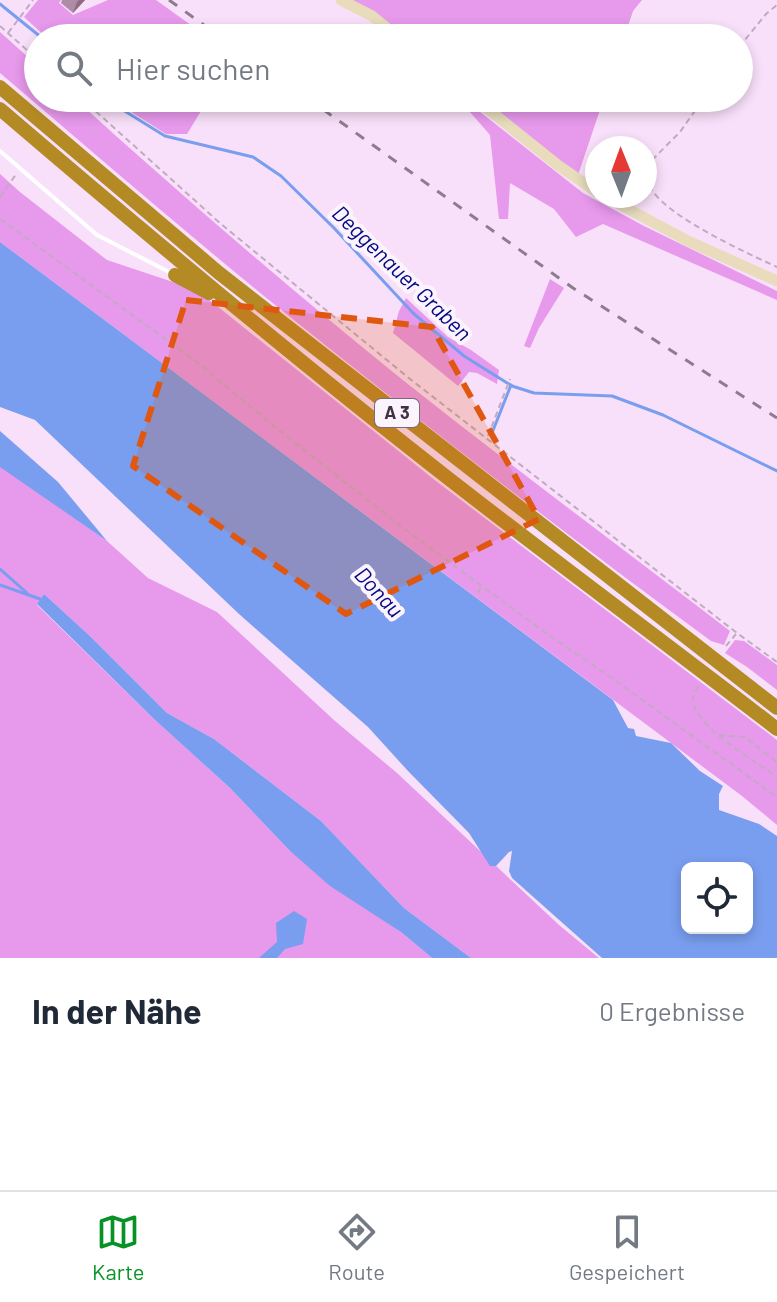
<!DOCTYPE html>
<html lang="de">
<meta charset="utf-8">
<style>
body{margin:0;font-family:Barlow,sans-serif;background:#f2f2f3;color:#1f2937}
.controls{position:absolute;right:24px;bottom:24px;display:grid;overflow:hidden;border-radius:12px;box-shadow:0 4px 12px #0003}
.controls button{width:72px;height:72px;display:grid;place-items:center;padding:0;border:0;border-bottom:2px solid #e0e1e3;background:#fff;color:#1f2937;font:40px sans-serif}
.compass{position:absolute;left:585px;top:136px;width:72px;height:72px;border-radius:50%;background:#fff;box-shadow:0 4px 12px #0003;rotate:359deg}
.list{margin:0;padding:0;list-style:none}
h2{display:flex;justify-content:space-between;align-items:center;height:104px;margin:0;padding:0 32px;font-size:34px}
h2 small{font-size:26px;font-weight:400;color:#747a83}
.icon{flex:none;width:44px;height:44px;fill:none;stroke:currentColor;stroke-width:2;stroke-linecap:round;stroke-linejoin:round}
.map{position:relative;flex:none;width:777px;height:958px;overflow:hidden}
.search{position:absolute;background:#fff;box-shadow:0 4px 12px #0003;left:24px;right:24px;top:24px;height:88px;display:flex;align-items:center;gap:20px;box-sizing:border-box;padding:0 28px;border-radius:44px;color:#747a83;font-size:30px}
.sheet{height:232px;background:#fff}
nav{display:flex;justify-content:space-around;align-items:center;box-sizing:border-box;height:112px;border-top:2px solid #e0e1e3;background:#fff;font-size:22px;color:#747a83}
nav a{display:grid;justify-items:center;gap:4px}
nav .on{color:#079225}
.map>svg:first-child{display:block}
</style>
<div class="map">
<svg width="777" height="958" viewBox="0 0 777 958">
<rect width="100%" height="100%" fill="#f9e0fa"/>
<g fill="#e799ec">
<polygon points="38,0 61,0 59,3 73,15 108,0 156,0 209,38 47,38 24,17"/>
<polygon points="341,0 642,0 633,11 624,38 399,38"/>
<path d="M0,32L38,66V98H74C181,195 291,290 404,381C511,466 622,548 730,631L724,645L711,641C561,531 414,417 269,300C178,226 89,149 0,73Z"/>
<polygon points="114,98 209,98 187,134 166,134 125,108"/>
<polygon points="474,98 604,98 577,178"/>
<polygon points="465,100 583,193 644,226 777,291 777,300 603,224 576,237 554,209 510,183 508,219 499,219 490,135 462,103"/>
<polygon points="0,174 20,192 107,260 197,290 436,481 777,740 777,825 742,796 0,242"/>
<polygon points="550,279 564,288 539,328 530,348 524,346"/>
<polygon points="406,298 448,337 471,350 499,370 497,384 477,373 469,372 458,386 393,333 399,311"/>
<polygon points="0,466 107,541 148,578 217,612 335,721 397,773 559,925 599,958 471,958 404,908 321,821 214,739 167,713 91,637 44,594 37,605 155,720 230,788 289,850 401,932 432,958 0,958"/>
<polygon points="735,640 744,641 777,665 777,690 747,667 725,653"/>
</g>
<g fill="#799eef" fill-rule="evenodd">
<path d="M0,242L613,700L628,728L634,729L636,736L671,743L700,771L723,786L719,794V810L759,824L777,836V958H602L512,878L509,871L512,851L509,852L496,866H490L469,833L408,771L368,727L239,614L35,420L0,407ZM747,868V928H687V868Z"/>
<polygon points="0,431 58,482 107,541 0,467"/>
<polygon points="44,594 91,637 167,713 214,739 321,821 404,908 471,958 432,958 401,932 330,886 289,850 230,788 155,720 37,604"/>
<polygon points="294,911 307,919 303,944 285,949 277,958 259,958 277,942 276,923"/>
</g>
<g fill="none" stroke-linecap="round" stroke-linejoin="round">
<g stroke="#799eef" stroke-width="3">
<polyline points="0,4 42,38"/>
<polyline points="110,98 123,110 165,136 253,157 281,176 334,228 413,313 464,356 512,386 534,393 612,396 663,415 777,471"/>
<polyline points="492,433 511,385"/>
<polyline points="0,569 27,593"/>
<polyline points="0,585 40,599"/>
</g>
<g stroke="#c1aac2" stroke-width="2" stroke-dasharray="6 4" stroke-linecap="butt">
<polyline points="0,26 38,60"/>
<polyline points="8,33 33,0"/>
<polyline points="739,47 766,14 777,5"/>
<polyline points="81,98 221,224 410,379 737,633 777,662"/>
<path d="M647,166C647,172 647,180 649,185C662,215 747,253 777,267"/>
<polyline points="645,167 680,132 704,98"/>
<polyline points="591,173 597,172"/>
<polyline points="0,197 17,173"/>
<polyline points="0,219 197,362 265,419 407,531 550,636 609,676 777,797"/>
<polyline points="488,436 510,379"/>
<polyline points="478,593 481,587"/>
<polyline points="726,646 736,634"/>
<path d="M698,686C698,687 693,697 693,698C691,725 757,762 777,777"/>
<polyline points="719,735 745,737 777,762"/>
</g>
<polyline stroke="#fff" stroke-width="4" points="0,151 97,235 173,274"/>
<g stroke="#e8dcbd" stroke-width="11">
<polyline points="341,0 372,16 399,38"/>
<polyline points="474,98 559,166 597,192"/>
<polyline points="604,196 688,241 777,281"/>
</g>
<g stroke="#b48a24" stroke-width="14">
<polyline points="0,87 219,273 777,708"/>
<path d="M0,109C146,234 293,357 444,475C554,561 667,644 777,729"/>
<polyline points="175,275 209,293"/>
</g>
<g stroke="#8f7b90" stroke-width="3" stroke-dasharray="10 10" stroke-linecap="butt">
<polyline points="169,0 222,38"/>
<polyline points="307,98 573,288 777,418"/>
</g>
</g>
<polygon fill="#ae8ca5" points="62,0 85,0 73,13 61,3"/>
<polygon fill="#8f6a83" points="79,0 85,0 73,13 77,2"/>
<path fill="#e0570f" fill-opacity="0.2" stroke="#e0570f" stroke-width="6" stroke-dasharray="16 10" stroke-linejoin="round" d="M186,300L432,327L539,519L346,614L133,466Z"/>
<g text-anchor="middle" stroke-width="8" stroke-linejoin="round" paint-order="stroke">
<rect fill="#fcf4fc" stroke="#796c7a" stroke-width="2" x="375" y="399" width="44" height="28" rx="6"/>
<g font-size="18" font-weight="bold" fill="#413142">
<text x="397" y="419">A 3</text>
</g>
<g font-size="22" font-style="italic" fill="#020784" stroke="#fcf4fc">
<text transform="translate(402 273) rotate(44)" y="8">Deggenauer Graben</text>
<text transform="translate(379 592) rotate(47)" y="8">Donau</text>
</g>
</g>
</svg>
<div class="controls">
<button><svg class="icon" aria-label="locate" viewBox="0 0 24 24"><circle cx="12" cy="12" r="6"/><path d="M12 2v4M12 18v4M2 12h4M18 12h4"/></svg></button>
</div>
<svg class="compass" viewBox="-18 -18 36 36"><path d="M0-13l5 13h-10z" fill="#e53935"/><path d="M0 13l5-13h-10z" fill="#747a83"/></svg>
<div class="search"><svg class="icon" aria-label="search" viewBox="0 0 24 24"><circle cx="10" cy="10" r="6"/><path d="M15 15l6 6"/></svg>Hier suchen</div>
</div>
<section class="sheet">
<h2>In der Nähe<small>0 Ergebnisse</small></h2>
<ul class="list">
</ul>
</section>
<nav>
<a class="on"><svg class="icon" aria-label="map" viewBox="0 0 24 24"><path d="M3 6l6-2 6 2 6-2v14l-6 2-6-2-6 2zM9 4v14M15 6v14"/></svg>Karte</a>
<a><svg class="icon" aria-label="directions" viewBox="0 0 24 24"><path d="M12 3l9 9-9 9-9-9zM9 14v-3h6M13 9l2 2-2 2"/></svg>Route</a>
<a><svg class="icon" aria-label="saved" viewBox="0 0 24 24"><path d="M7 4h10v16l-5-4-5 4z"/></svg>Gespeichert</a>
</nav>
